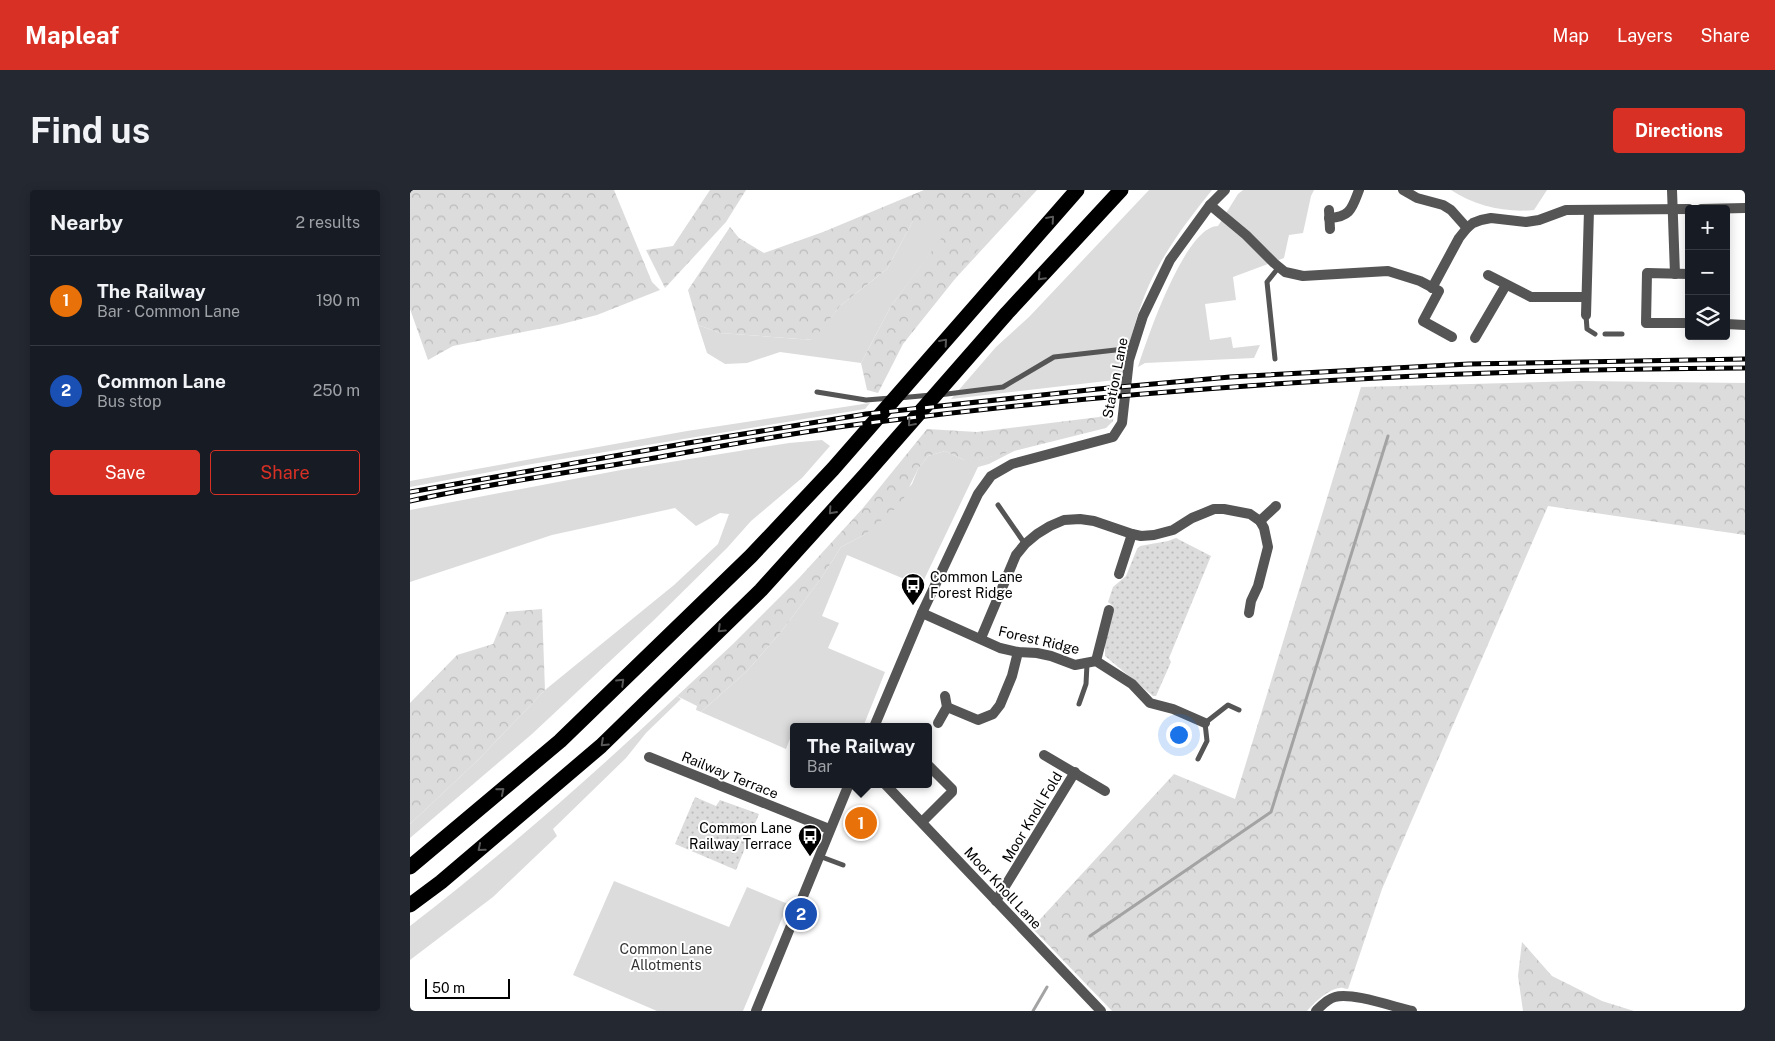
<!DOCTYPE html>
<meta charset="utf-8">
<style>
body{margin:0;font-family:"Public Sans",sans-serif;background:#242831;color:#f1f3f6}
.controls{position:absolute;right:15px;top:15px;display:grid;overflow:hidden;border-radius:5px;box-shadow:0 2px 12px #0003}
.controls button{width:45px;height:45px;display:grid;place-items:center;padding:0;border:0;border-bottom:1px solid #363941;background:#171b24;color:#f1f3f6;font:25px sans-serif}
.scale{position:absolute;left:15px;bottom:12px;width:85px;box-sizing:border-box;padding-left:5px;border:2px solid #000;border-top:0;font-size:14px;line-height:18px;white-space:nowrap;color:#000;-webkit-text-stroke:4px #fff;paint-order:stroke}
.you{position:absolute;left:768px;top:544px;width:18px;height:18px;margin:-12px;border:4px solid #fff;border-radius:50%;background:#1a73e8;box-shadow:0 0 0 8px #1a73e833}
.badge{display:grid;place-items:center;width:32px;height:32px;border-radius:50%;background:#d93025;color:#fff;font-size:16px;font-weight:700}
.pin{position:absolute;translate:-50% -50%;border:2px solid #fff;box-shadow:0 1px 5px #0006}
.popup{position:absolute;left:380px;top:533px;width:142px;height:65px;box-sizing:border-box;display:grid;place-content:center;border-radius:5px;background:#171b24;filter:drop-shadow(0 1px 4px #0005);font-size:16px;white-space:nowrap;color:#9ea1a6}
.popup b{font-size:19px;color:#f1f3f6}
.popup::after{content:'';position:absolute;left:50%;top:100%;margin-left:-10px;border:10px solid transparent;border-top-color:#171b24}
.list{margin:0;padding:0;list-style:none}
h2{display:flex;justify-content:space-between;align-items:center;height:65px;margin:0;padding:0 20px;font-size:21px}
h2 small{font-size:16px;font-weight:400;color:#9ea1a6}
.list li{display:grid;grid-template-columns:32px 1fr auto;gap:15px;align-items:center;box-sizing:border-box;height:90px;padding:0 20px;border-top:1px solid #363941}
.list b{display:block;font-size:19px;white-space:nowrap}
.list p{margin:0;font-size:16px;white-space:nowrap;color:#9ea1a6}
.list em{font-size:16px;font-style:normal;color:#9ea1a6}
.actions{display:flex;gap:10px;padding:15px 20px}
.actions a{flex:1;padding:11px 0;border:1px solid #d93025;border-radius:5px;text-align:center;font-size:18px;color:#d93025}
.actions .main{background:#d93025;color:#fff}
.icon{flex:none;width:28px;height:28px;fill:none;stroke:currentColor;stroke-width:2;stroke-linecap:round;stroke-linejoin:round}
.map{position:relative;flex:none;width:1335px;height:821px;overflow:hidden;border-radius:5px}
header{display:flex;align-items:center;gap:30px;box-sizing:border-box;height:70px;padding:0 25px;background:#d93025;color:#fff}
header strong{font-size:24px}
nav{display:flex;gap:28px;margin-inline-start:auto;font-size:18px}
.intro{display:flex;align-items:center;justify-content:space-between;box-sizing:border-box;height:120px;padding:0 30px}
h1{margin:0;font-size:35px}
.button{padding:12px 22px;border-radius:5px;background:#d93025;color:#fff;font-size:18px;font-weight:700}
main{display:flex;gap:30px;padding:0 30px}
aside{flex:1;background:#171b24;border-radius:5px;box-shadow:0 2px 12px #0003}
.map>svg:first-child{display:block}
</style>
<header>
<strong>Mapleaf</strong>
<nav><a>Map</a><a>Layers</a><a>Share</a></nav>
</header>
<div class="intro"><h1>Find us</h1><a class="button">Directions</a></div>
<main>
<aside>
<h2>Nearby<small>2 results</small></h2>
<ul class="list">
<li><span class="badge" style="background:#e8710a">1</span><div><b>The Railway</b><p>Bar · Common Lane</p></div><em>190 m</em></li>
<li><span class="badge" style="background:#1a4fb4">2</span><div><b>Common Lane</b><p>Bus stop</p></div><em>250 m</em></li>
</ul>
<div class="actions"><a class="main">Save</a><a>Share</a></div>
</aside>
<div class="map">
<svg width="1335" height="821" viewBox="0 0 1335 821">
<defs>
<pattern id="forest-crowns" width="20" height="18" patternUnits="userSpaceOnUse" patternTransform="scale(1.25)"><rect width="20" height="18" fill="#dcdcdc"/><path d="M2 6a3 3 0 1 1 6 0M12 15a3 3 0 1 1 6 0" fill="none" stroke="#bbb"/></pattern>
<pattern id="park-dots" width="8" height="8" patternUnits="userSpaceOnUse" patternTransform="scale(1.25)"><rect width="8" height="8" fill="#dcdcdc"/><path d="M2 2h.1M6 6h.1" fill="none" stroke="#bbb" stroke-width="1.8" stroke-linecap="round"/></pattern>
</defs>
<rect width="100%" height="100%" fill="#fff"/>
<g fill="#dcdcdc">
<polygon points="616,0 627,0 543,91 612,4"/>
<path d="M739,0H802C778,30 755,60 739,95C726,124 719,156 711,186L705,190L541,209L586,157L619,127Z"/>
<path d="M833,0H904L901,6L893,43L879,45L874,68L823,87L826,110L795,114L800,150L821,147L823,158L850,155L844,168L735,173L728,177C737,149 775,36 808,36L828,4Z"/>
<path d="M1041,0H1137L1124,20C1096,23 1065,16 1041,0Z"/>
<polygon points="503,31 545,31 481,116 451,173 370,162 337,173 315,174 297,163 288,135 310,143 402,150 430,116 477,79"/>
<polygon points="460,213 455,219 122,274 0,297 0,291 277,241"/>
<polygon points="412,250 420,256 392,288 341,331 317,358 244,430 122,544 0,648 0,634 67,571 135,500 264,395 308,354 319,324 310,323 286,336 265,318 142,345 0,392 0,320 211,280 379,253"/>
<polygon points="606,260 579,274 568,277 511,396 437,365 412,426 429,433 418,458 475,482 453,537 393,537 386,534 384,537 383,541 376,559 291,522 337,481 371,442 412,387 431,357 454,345 502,294 508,279 518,266 535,261 554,270 567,270"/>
<path d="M267,506L271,509L236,543L216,568L143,639L147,646L83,707L0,770V736C93,664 181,587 267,506Z"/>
<polygon points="204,691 319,737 337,697 378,714 333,821 247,821 163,785"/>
</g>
<g fill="url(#forest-crowns)">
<polygon points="0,0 204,0 242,92 250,100 187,125 148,135 43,156 18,170 0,119"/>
<polygon points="300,0 336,0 316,32 255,98 236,60 263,56"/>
<polygon points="514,0 616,0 493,154 468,203 457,200 451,173 481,116 544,31 503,31 477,79 430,116 403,150 310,143 288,135 278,100 320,37 329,48 354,63 413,42"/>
<path d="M1171,191L1335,193V345L1138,316L972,699L938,799C935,799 933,797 930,798C918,799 904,813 897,821H702L622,738L764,584L825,609L951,197Z"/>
<polygon points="704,222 703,231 696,238 568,270 554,270 535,261 518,266 508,279 491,314 454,345 431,357 412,387 371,442 337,481 291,522 286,520 287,516 267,506 323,454 389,388 453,318 517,239 567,242 689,227"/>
<polygon points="132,419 135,500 67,571 0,634 0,513 47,465 83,454 96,422"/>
<polygon points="1112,752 1142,786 1192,811 1224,821 1113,821 1108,786"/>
</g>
<g fill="url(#park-dots)">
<polygon points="766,348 801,366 759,468 761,472 746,506 743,506 695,466 695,450 703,416 698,412 703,397 716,386 727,359 730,356 758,351"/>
<polygon points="285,607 306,616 310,610 349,624 326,680 265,654"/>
</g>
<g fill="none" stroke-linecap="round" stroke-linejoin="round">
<g stroke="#a3a3a3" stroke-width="3">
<polyline points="680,746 861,622 978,246"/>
<polyline points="623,821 637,797"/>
</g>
<g stroke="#555" stroke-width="5">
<polyline points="1176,125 1177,139 1185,144"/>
<polyline points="1195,144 1212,144"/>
<polyline points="865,169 857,92 869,77"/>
<polyline points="407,202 456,210 481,208"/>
<polyline points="529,205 593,197 644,167 723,158"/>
<polyline points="489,208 521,205"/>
<polyline points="588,315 615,354"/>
<polyline points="669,514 676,494 677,474"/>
<polyline points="788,569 797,551 795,533 818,515 829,520"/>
<polyline points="409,666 433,675"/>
</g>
<g stroke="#555" stroke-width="10">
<polyline points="993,0 1007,8 1033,15 1041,20 1057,38"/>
<polyline points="1262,0 1265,84"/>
<polyline points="800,15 836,45 864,73 875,82 893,86 978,81 1010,91 1029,101 1013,131 1042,147"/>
<polyline points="1291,19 1335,18"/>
<polyline points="919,20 920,39"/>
<path d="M919,28C941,27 942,18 949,0"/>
<polyline points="1279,84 1237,83 1236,133 1279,133"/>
<polyline points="1078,85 1121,107 1176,107"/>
<polyline points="1022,98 1049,48 1057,38 1063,33 1071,30 1081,28 1116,32 1129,30 1156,20 1279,19"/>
<polyline points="1176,125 1179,20"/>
<polyline points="1316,134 1335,135"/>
<polyline points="1065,148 1096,95"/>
<polyline points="850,331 866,316"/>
<polyline points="709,384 722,344"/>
<polyline points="512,423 590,458 608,462 627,463 641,466 665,475 686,471 722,494 740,513 763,519 795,533"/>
<polyline points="571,448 606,365 615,354 627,344 640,336 654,330 670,329 684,331 722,344 731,346 744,345 763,340 782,328 804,319 814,319 840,324 850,331 854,338 858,357 848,396 841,411 839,423"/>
<polyline points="686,471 699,420"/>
<polyline points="537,517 568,530 583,524 590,515 602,486 608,462"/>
<polyline points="528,533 537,517 535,506"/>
<polyline points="634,565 695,601"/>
<polyline points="239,567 419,639"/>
<polyline points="512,632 542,602 542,599 518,575"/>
<polyline points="586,711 665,582"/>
</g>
<g stroke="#555" stroke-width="10">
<polyline points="464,537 512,423 568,304 581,286 602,274 703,247 712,233 719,170 733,126 760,70 800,15 815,0"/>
<polyline points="475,594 691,821"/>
<polyline points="346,821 439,594"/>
<path d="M906,821C911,816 917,809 925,807C942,802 984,817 1002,821"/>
</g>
<g stroke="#000" stroke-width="15">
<polyline points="0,677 150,551 341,366 423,279 667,0"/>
<polyline points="0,715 31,692 191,556 351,400 455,285 597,123 711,0"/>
</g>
<g stroke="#000" stroke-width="5">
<g id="rail">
<polyline points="0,302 278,253 456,224 688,199 820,187 1059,174 1335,169"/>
<path d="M0,311C77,294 155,283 233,270C308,257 384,242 459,233C750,196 1042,179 1335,178"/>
</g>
</g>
<use href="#rail" stroke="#fff" stroke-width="3" stroke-dasharray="9" stroke-linecap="butt"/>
</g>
<defs><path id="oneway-chevron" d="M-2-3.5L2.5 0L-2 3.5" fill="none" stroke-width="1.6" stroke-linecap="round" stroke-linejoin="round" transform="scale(1.25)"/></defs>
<g stroke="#595959">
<use href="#oneway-chevron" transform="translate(641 29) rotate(-49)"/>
<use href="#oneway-chevron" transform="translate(631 87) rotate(133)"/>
<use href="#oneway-chevron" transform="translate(534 152) rotate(-49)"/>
<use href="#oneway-chevron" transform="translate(501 233) rotate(131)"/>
<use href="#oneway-chevron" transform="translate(422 321) rotate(132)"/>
<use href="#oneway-chevron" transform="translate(311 439) rotate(136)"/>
<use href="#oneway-chevron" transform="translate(211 492) rotate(-44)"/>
<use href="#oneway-chevron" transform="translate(194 553) rotate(137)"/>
<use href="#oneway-chevron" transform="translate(91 601) rotate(-40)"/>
<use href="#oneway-chevron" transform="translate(71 658) rotate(140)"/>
</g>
<defs>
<g id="bus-pin" transform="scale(1.25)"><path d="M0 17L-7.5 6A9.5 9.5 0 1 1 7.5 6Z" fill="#000" stroke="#fff"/><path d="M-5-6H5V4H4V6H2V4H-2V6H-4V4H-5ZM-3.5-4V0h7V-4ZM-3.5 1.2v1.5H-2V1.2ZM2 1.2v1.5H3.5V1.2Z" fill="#fff"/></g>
</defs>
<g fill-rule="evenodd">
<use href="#bus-pin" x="503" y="395"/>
<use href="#bus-pin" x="400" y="646"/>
</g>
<g text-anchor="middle" stroke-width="4" stroke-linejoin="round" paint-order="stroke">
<g font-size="14" fill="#000" stroke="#fff">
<text transform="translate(705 188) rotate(-79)" y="5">Station Lane</text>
<text transform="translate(629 450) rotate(13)" y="5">Forest Ridge</text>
<text transform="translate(320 585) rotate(22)" y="5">Railway Terrace</text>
<text transform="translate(622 627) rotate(-59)" y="5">Moor Knoll Fold</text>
<text transform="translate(593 698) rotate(47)" y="5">Moor Knoll Lane</text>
</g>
<g font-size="14" fill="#000" stroke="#fff" text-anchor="start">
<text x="520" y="392">Common Lane<tspan x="520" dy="16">Forest Ridge</tspan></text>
<text x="382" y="643" text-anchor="end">Common Lane<tspan x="382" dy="16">Railway Terrace</tspan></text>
</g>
<g font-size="14" fill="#333" stroke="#fff">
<text x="256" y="764">Common Lane<tspan x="256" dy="16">Allotments</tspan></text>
</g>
</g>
</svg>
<div class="controls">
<button>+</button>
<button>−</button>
<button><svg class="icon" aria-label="layers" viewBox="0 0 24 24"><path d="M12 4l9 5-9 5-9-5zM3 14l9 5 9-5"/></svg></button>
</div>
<div class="scale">50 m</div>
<div class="you"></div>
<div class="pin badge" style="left:451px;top:633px;background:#e8710a">1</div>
<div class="popup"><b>The Railway</b>Bar</div>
<div class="pin badge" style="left:391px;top:724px;background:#1a4fb4">2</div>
</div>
</main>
